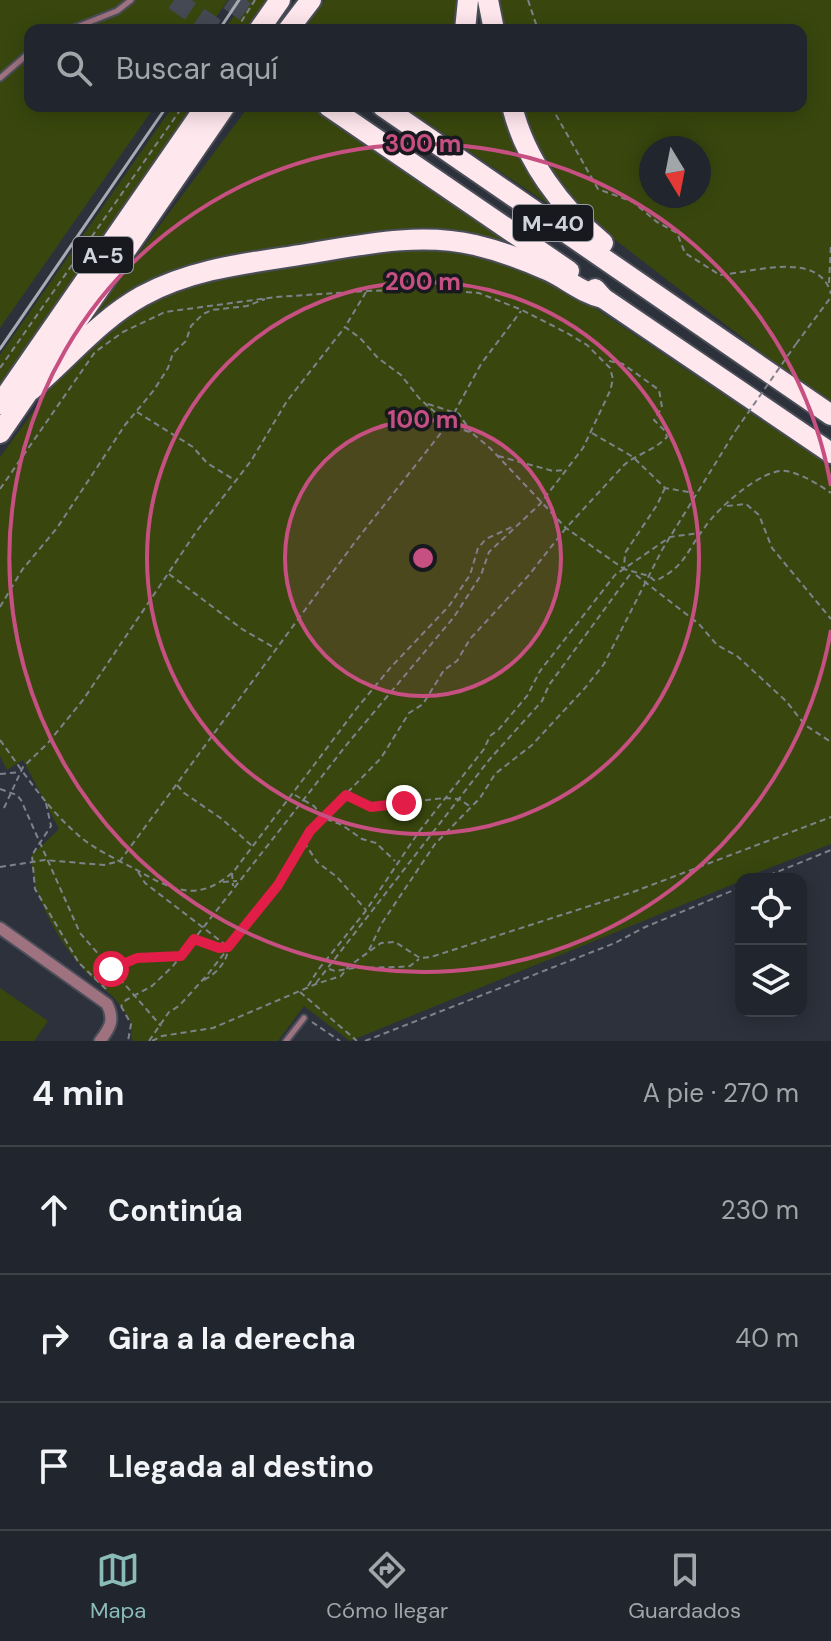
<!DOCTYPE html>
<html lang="es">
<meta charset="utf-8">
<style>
body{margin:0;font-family:"DM Sans",sans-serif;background:#292d35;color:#f1f3f6}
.controls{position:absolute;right:24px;bottom:24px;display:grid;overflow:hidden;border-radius:16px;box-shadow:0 4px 20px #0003}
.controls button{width:72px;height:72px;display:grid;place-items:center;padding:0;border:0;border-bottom:2px solid #3e4249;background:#21252d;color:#f1f3f6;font:40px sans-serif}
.compass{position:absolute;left:639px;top:136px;width:72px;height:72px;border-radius:50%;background:#21252d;box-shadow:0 4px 20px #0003;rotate:170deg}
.stop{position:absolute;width:24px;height:24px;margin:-18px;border:6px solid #e11d48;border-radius:50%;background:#fff}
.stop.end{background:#e11d48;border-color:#fff;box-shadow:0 2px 8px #0008}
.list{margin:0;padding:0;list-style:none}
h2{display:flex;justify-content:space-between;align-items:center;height:104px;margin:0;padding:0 32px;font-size:34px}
h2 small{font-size:26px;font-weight:400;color:#a2a5aa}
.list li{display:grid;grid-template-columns:52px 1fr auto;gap:24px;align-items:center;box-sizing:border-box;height:128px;padding:0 32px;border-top:2px solid #3e4249}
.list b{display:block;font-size:30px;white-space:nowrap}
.list em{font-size:26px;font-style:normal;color:#a2a5aa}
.icon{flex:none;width:44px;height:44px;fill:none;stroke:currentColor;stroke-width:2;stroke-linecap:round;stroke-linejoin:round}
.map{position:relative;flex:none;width:831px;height:1041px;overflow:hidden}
.search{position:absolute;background:#21252d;box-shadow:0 4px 20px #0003;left:24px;right:24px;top:24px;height:88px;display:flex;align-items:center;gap:20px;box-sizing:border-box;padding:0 28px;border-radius:16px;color:#a2a5aa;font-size:30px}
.sheet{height:488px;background:#21252d}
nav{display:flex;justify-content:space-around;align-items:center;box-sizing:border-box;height:112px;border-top:2px solid #3e4249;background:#21252d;font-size:22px;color:#a2a5aa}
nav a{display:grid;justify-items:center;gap:4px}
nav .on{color:#8bbbb9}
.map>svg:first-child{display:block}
</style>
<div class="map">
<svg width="831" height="1041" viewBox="0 0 831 1041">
<rect width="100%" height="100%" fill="#2c313c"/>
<g fill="#39470e" fill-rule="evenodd">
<polygon points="0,0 228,0 207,30 30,30 30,106 155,106 0,328"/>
<polygon points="245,0 270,0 249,30 224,30"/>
<polygon points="325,0 459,0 457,30 302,29"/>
<path d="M497,0H831V401L787,372L601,229L551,173L520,106H801V30H503ZM651,148H699V196H651Z"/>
<polygon points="173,106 197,106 0,388 0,355"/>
<polygon points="249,106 312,106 522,252 430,232 184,269 62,356"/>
<polygon points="402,106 504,106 563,214"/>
<path d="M401,247L468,250L525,268L580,298L831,467V844L741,879V881L350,1041L304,1006L278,1041H133C130,1035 132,1029 131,1023C129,1018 124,1011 121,1007C112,994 101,986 90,976C63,950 29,893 32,855L59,829L23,760L7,770L0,756V457L63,371L126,313L187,283Z"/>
<polygon points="0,988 48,1021 34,1041 0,1041"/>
</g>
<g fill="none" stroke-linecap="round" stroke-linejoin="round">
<g stroke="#454954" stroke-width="20" stroke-dasharray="20 10" stroke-linecap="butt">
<polyline points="174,0 218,30"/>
<polyline points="229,0 272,30"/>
</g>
<g stroke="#4a4e58" stroke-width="9">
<g id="lane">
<polyline points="69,30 117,11 131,0"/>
<polyline points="0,78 30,52"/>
<polyline points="286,1041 304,1018"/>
</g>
</g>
<g stroke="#4a4e58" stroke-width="15">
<path id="street" d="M0,928L107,1004C115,1020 110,1028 100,1041"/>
</g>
<g stroke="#4a4e58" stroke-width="24">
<g id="highway">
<polyline points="488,0 494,30"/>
<polyline points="259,30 280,0"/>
<polyline points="288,30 311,0"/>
<polyline points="465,30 468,0"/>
<polyline points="328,106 569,271"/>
<polyline points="382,106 831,415"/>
<path d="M512,106C525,160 561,208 603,243"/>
<polyline points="595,289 603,298 831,453"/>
<path d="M31,390C69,358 99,320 142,296C193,268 250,263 306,254C361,245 419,232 475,245C500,251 525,260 549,271C568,280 582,293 603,298"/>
<polyline points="0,404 206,106"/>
<polyline points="0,433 225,106"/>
</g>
</g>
<g stroke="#7e828b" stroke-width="2" stroke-dasharray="6 4" stroke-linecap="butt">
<polyline points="528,0 538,30"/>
<polyline points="236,30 255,0"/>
<path d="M551,106L598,189L633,202L657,222L677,233L685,253L720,275C753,272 820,250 831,294"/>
<polyline points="829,283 831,243"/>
<polyline points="366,292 345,327 360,338 378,358 401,375 419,398 448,424 472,433 490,448 566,528 624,569"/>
<polyline points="796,344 831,297"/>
<polyline points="0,368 183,106"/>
<polyline points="428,404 459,414 471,432"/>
<polyline points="137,412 193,447 207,463 233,479"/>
<polyline points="592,433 633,457 665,488 694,493"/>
<polyline points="498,456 553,471 565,470"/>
<path d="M665,488L657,505L625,553L624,569L649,576L655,581C685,567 686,552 705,527C718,508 762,468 786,471C802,474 818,484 831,493"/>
<polyline points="0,489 95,352 123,332 165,312 276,297 367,291 424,289 479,293 522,310 567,333 587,345 610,368 613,379 610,391 583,448 540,504 489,552 481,575 454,617 348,743 173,966 152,986 126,1000 121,1006"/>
<polyline points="727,506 746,504 759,515 772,548 831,619"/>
<polyline points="169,574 242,629 275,648"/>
<polyline points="636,575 699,624 717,645 737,656 786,701 805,725 831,742"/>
<polyline points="0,607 22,570 57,528 125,425 154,390 168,368 173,353 186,341 191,326 203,314 212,310 247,306 265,299"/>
<path d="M0,740C24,773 46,807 77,834C93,849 116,859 135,869C172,890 198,904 234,871L357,708L391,667L449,606L470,575L478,548L486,539L514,526"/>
<polyline points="0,774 20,772"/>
<polyline points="177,785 184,793 222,819 252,846"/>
<polyline points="0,789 17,795 21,800 80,933 161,1026"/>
<polyline points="295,795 314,806 324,818 342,825 362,839 376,843 395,861"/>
<polyline points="348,796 371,807 444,798 459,799 471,807"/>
<polyline points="46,803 51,826 32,855 35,889 79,963 109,992"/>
<polyline points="4,808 23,767 47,744 83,700 196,532 251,461 287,401 345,327"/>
<polyline points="304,842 317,862 337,877 366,910"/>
<polyline points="0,867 45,860 104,865 120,861 355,542 448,424 481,364 521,311"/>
<polyline points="138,872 145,883 227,946"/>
<polyline points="232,873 233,886"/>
<polyline points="760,879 831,850"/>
<polyline points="223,882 237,881"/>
<polyline points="196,940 219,948 227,947"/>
<polyline points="369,950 382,923 435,844 480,798 495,774 532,745 585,688 604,664 662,550 736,430"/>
<polyline points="329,969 335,971 354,968 398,967 410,966 419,959"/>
<polyline points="94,977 137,958 179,957"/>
<path d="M204,980C216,974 227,962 228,949"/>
<polyline points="316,983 489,760 542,701 549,685 631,573"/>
<polyline points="308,986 318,970 365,912 418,833 484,749 490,736 499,729 527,696 540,671 615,575 670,537 700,533"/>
<polyline points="300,992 357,1041"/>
<polyline points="121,1006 131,1024 128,1041"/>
<polyline points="312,1022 340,1041"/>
<path d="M149,1041L169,1012L179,1006L208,974L278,885L310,831L381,758L409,713L423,704L444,670L457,661L470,639L529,575L566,528L624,465C637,454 655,450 667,437L665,431L654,420L662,407L659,390L623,364L605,360"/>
<polyline points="152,1041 162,1036 213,1028 316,984 341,976 348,967 381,943 395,942 420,958 431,957 633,892 831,817"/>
<polyline points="365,1041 615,943 643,928 741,887"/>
</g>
<use href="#lane" stroke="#9e727e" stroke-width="5"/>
<use href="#street" stroke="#9e727e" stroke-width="11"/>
<use href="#highway" stroke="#fee7ed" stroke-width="20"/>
<g stroke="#a6aab2" stroke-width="3">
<polyline points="219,30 239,0"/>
<polyline points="0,349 167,106"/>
</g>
<polyline stroke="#7e828b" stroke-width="2" stroke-dasharray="6 4" stroke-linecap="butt" points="736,430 796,344"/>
</g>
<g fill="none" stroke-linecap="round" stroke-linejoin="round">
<polyline stroke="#e11d48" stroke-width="10" points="111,969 137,958 181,956 194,939 219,948 228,947 278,885 310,831 346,795 371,807 404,803"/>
</g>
<circle cx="423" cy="558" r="138" fill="#c65081" fill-opacity=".12"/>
<g fill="none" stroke="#c65081" stroke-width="4">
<circle cx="423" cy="558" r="138"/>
<circle cx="423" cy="558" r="276"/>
<path d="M831 630A414 414 0 1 1 831 486"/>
</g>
<g text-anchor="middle" stroke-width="7" stroke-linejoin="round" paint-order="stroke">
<g fill="#17191e" stroke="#989ba2" stroke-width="2">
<rect x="513" y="205" width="80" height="36" rx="6"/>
<rect x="73" y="237" width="60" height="36" rx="6"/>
</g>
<g font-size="22" font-weight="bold" fill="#d0d3da">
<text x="553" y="231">M-40</text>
<text x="103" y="263">A-5</text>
</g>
</g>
<circle cx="423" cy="558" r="12" fill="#c65081" stroke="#17191e" stroke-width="4"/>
<g font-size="24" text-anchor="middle" font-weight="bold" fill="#c65081" stroke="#17191e" stroke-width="7" stroke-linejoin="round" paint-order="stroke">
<text x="423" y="152">300 m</text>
<text x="423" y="290">200 m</text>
<text x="423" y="428">100 m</text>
</g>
</svg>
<div class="controls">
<button><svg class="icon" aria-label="locate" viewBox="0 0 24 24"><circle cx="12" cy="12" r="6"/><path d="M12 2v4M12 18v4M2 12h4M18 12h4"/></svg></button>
<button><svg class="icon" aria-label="layers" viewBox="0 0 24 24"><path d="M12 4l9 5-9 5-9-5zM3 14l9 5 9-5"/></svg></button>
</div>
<svg class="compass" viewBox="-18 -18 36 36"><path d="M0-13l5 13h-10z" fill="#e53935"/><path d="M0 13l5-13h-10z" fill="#a2a5aa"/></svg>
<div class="stop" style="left:111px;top:969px"></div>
<div class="stop end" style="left:404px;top:803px"></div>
<div class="search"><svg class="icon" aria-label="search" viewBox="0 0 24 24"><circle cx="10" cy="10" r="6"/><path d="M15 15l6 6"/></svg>Buscar aquí</div>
</div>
<section class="sheet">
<h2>4 min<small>A pie · 270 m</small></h2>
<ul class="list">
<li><svg class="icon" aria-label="ahead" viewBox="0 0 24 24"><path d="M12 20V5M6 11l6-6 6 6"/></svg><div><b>Continúa</b></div><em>230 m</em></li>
<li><svg class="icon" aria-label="right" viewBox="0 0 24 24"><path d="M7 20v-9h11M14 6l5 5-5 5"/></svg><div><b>Gira a la derecha</b></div><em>40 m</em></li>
<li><svg class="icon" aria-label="arrive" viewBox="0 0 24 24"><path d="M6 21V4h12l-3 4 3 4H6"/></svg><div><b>Llegada al destino</b></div></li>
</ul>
</section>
<nav>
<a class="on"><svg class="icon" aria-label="map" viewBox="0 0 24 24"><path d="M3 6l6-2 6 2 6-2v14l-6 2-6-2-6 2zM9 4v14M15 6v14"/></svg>Mapa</a>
<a><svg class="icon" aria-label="directions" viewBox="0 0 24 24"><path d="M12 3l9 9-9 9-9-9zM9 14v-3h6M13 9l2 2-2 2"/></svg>Cómo llegar</a>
<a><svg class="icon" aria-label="saved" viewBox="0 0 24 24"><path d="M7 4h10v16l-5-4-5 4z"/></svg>Guardados</a>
</nav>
